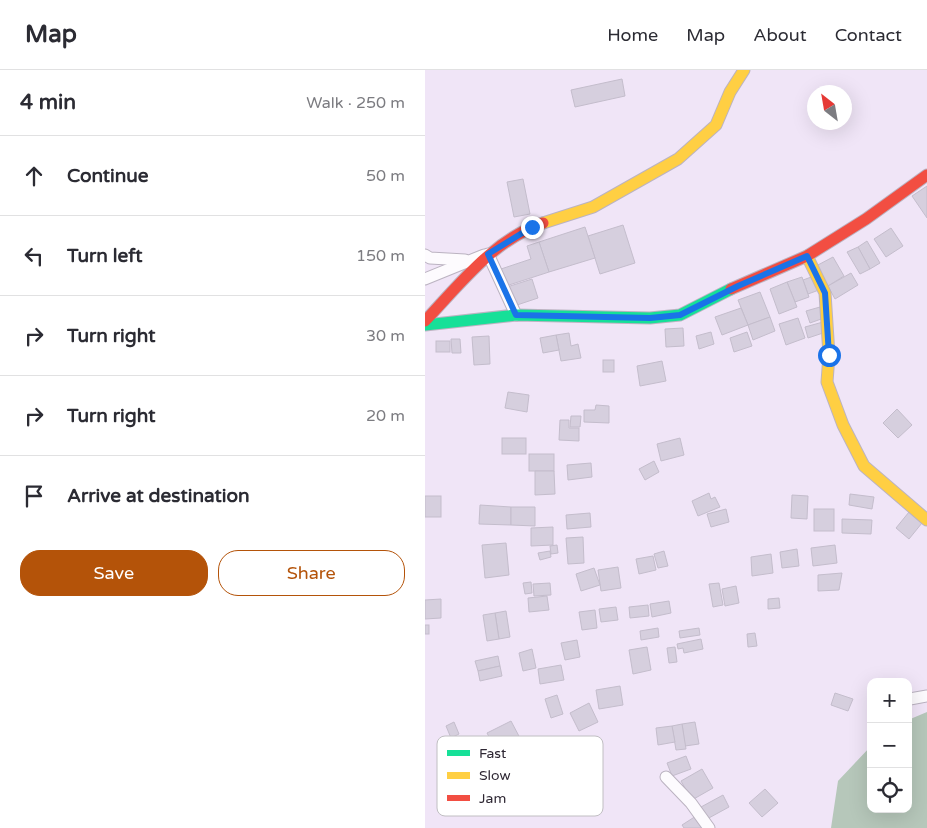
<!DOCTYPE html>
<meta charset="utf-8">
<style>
body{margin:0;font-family:"Varela Round",sans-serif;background:#f2f2f3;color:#2b2b33}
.controls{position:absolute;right:15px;bottom:15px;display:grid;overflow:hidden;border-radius:10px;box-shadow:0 5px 20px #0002}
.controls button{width:45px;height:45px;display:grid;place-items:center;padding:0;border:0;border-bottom:1px solid #e1e1e2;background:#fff;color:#2b2b33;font:25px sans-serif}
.compass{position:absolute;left:382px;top:15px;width:45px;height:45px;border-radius:50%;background:#fff;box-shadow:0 5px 20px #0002;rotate:329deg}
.stop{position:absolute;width:15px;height:15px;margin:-11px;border:4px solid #1a73e8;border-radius:50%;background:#fff}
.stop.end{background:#1a73e8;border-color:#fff;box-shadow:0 1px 5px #0008}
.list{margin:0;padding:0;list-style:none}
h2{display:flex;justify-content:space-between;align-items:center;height:65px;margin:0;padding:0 20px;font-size:21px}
h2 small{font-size:16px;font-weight:400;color:#7c7c81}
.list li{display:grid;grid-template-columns:32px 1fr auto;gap:15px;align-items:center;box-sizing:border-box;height:80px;padding:0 20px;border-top:1px solid #e1e1e2}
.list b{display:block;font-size:19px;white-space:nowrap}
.list em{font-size:16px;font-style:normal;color:#7c7c81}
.actions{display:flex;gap:10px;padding:15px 20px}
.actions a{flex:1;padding:11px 0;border:1px solid #b45309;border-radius:20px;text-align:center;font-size:18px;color:#b45309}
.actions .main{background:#b45309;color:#fff}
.icon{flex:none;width:28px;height:28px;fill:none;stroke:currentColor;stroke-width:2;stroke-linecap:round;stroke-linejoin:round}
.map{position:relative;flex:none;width:502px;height:758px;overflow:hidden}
header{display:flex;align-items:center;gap:30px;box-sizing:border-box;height:70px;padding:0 25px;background:#fff;border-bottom:1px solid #e1e1e2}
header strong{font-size:24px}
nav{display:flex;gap:28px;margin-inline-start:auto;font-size:18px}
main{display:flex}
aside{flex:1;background:#fff}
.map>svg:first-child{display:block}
</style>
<header>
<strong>Map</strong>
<nav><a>Home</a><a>Map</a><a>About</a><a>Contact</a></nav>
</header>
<main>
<aside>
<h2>4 min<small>Walk · 250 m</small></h2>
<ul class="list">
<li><svg class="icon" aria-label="ahead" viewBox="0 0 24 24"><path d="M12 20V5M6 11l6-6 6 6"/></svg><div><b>Continue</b></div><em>50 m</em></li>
<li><svg class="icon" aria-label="left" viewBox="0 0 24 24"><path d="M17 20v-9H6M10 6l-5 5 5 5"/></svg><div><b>Turn left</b></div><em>150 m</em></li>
<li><svg class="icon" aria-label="right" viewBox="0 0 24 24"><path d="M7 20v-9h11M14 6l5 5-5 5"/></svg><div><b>Turn right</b></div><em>30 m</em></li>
<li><svg class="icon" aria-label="right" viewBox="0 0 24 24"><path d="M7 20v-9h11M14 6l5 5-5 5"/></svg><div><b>Turn right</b></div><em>20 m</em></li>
<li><svg class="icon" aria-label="arrive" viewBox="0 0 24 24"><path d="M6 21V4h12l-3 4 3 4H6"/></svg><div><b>Arrive at destination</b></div></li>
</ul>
<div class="actions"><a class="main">Save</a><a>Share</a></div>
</aside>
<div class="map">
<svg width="502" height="758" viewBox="0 0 502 758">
<rect width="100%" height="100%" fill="#f0e5f7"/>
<polygon fill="#b6c7ba" points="502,642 502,758 406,758 413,711 446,676 446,739 483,739 483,650"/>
<g fill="#d6cfde" stroke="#c4bdcc">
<polygon points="197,9 200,26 150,37 146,20"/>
<polygon points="98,109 105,144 89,147 82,112"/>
<polygon points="502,116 502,148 487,126"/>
<polygon points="198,155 210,193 175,204 163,166"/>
<polygon points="160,157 170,188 124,202 114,172"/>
<polygon points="466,158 478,176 461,187 449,169"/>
<polygon points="442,171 455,193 445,199 433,177"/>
<polygon points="114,172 124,202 81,216 76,199 106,189 102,176"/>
<polygon points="433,177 445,199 435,204 422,182"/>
<polygon points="408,187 419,206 403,216 391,196"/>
<polygon points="426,203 433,215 410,229 403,216"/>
<polygon points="389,206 394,220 383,224 378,210"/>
<polygon points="377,207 384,227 370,232 362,212"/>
<polygon points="107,209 113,228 89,236 82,217"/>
<polygon points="362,212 372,237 354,244 345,219"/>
<polygon points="335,222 345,247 323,255 313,230"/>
<polygon points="395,237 399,248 385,253 381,241"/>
<polygon points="316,238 323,255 297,265 290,247"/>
<polygon points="345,247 350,261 328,270 323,255"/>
<polygon points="373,248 380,268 361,275 354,254"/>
<polygon points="398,252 401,262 383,268 380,257"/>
<polygon points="258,258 259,276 241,277 240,259"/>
<polygon points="286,262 289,274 274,279 271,266"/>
<polygon points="322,262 327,276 309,282 305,268"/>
<polygon points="144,263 146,276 153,274 156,288 136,291 131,265"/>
<polygon points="131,265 134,280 118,283 115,268"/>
<polygon points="64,266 65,294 49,295 47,267"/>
<polygon points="26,269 35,269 36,283 27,283"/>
<rect x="11" y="271" width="14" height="11"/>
<rect x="178" y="290" width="11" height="12"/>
<polygon points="237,291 241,311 215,316 212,296"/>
<polygon points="83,322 104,325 102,342 80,338"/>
<polygon points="171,335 184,336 184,353 159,352 159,340 170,340"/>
<polygon points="472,339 487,355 473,368 458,353"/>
<polygon points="146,346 156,346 155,357 145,357"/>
<polygon points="135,350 144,350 144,358 154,358 154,371 134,370"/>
<rect x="77" y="368" width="24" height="16"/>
<polygon points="255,368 259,385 236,391 232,374"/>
<rect x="104" y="384" width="25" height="17"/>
<polygon points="229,391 234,402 220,410 214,399"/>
<polygon points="166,393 167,407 143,410 142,395"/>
<polygon points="110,401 129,401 130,424 110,425"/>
<polygon points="284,423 286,429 290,427 295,437 273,446 267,431"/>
<polygon points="425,424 449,427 447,439 424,435"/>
<polygon points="367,425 383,426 382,449 366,448"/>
<rect x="0" y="426" width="16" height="21"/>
<polygon points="55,435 86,437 86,455 54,454"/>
<polygon points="86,437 110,437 110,456 86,455"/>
<polygon points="301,439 304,452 286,457 282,444"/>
<rect x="389" y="439" width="20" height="22"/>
<polygon points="484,442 497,453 484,469 471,458"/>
<polygon points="165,443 166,457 142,459 141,445"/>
<polygon points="417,449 447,450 446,464 417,463"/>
<polygon points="128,457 128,475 106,476 106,458"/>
<polygon points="158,467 159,493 143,494 141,468"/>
<polygon points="81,473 84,505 60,508 57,475"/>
<polygon points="132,475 133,483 126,484 125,476"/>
<polygon points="410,475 412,493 388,496 386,478"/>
<polygon points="372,479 374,496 357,498 355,482"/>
<polygon points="125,481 126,487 115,490 113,483"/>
<polygon points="239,481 243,496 233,498 229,484"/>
<polygon points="346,484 348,503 327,506 326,487"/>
<polygon points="228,486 231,500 214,504 211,489"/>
<polygon points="193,497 196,518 176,521 173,500"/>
<polygon points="169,498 175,515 156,521 151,504"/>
<polygon points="417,503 414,520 393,521 393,505"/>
<polygon points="106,512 107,523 100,524 98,513"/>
<polygon points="125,513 126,525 109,526 108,514"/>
<polygon points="294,513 298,535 288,537 284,514"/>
<polygon points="311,516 314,533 300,536 297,519"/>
<polygon points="122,526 124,540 104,542 103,528"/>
<polygon points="354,528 355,538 343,539 343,529"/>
<polygon points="16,529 16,548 0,549 0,530"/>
<polygon points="244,531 246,543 227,547 225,534"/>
<polygon points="223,535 224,546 205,548 204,537"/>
<polygon points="191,537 193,550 176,552 174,539"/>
<polygon points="170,540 172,558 157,560 154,542"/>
<polygon points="81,541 85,567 74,569 70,543"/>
<polygon points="70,543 74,569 62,571 58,545"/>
<rect x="0" y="555" width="4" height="9"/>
<polygon points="233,558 234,567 216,570 215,561"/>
<polygon points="274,558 275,565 255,568 254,561"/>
<polygon points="330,563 332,576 323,577 322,564"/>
<polygon points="276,569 278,579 259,583 258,578 253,579 252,574"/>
<polygon points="152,570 155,587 140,590 136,573"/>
<polygon points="222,577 226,600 208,604 204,580"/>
<polygon points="250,577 252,592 244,593 242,578"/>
<polygon points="107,579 111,598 98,601 94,583"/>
<polygon points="73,586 75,596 53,601 50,591"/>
<polygon points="136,595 139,610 115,614 113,599"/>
<polygon points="75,596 77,606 55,611 53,601"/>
<polygon points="195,616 198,635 174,639 171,620"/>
<polygon points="410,623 428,629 423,641 406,635"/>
<polygon points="132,625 138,644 126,648 120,629"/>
<polygon points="164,633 173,652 154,661 145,643"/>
<polygon points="86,651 96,670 72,682 62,663"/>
<polygon points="29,652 34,664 26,668 21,656"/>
<polygon points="270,652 274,674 260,676 257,654"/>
<polygon points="257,654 261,679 251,680 247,656"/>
<polygon points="247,656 250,672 233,675 231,658"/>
<polygon points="261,686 266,699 247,706 242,693"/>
<polygon points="277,699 288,718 267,730 256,711"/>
<polygon points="340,719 353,733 337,747 324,733"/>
<polygon points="298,725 304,737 282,749 276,737"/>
<polygon points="271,746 279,758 259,758 257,755"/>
</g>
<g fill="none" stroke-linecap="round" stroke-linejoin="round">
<g stroke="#bbb3c1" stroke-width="13">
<g id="street">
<polyline points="63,184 91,245"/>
<polyline points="0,185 5,188 40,190"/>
<polyline points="0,209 59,185"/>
<polyline points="485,629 502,626"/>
<polyline points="241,707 266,733 284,758"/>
</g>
</g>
<g stroke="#bbb3c1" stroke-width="13">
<polyline id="fast" points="0,255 91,245 225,248 255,245 306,219"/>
</g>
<g stroke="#bbb3c1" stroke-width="13">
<g id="slow">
<polyline points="118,153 168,137 253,89 291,55 305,22 319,0"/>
<polyline points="382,186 400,223 404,285 402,312 418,355 439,396 502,450"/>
</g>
</g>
<g stroke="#bbb3c1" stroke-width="13">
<g id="jam">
<polyline points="306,219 382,186 441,149 502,105"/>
<path d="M0,251C35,214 68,170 118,153"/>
</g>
</g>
<use href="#street" stroke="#fdfbfe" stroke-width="11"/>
<use href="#fast" stroke="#16e098" stroke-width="11"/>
<use href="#slow" stroke="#ffcf43" stroke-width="11"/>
<use href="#jam" stroke="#f24e42" stroke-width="11"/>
</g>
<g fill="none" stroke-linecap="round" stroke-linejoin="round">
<polyline stroke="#1a73e8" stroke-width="6" points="107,157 63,184 91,245 225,248 255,245 313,216 382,186 400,223 404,285"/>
</g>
<rect x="12" y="666" width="166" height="80" rx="8" fill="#fff" stroke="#c0bec2" stroke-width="1"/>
<rect x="22" y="680" width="23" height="6" fill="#16e098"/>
<rect x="22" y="702" width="23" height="7" fill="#ffcf43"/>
<rect x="22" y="725" width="23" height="6" fill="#f24e42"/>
<g font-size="14" fill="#2e2733">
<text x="54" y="688">Fast</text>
<text x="54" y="710">Slow</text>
<text x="54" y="733">Jam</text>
</g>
</svg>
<div class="controls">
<button>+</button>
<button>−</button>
<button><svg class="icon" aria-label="locate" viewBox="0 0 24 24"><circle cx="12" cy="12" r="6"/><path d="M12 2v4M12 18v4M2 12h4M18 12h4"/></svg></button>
</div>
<svg class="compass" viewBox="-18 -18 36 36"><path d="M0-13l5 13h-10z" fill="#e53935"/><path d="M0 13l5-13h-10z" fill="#7c7c81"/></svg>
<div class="stop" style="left:404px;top:285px"></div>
<div class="stop end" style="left:107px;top:157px"></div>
</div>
</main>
